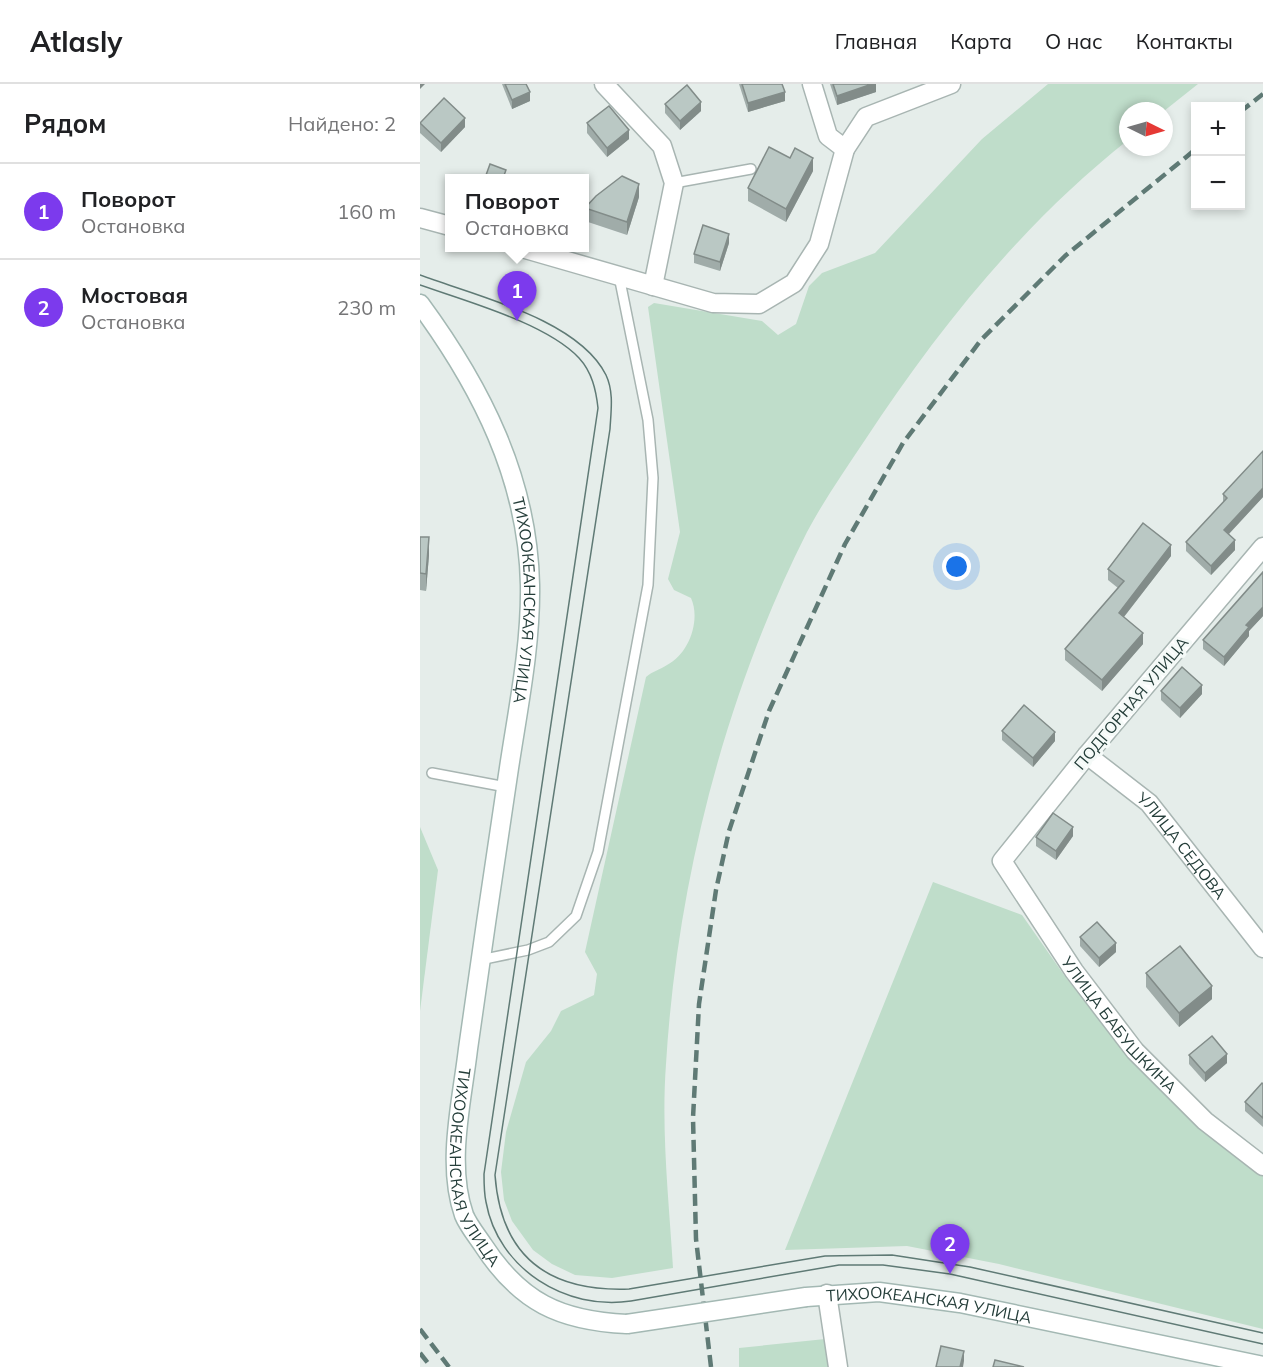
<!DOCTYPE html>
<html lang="ru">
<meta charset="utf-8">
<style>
body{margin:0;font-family:Mulish,sans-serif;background:#f6f6f6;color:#202124}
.controls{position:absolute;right:18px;top:18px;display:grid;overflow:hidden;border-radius:0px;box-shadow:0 3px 9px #0003}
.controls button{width:54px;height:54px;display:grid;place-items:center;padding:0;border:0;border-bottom:2px solid #e0e0e0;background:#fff;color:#202124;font:30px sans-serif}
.compass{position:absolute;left:699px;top:18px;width:54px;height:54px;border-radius:50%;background:#fff;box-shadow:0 3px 9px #0003;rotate:95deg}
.you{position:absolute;left:537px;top:483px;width:21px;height:21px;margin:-15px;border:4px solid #fff;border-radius:50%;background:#1a73e8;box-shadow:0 0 0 9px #1a73e833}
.badge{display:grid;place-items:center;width:39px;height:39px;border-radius:50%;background:#7c3aed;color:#fff;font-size:20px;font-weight:700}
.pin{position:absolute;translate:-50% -50px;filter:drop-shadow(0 2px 3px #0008)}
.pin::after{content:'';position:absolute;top:32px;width:21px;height:18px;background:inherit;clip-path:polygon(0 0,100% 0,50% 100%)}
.popup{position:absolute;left:25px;top:90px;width:144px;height:78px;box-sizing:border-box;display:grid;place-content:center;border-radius:0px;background:#fff;filter:drop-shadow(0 2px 4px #0005);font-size:20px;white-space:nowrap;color:#757577}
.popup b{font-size:22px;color:#202124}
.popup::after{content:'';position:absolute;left:50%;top:100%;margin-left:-12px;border:12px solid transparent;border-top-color:#fff}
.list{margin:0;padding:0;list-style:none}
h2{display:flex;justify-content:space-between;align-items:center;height:78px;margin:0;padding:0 24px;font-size:26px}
h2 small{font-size:20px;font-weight:400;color:#757577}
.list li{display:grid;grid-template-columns:39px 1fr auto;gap:18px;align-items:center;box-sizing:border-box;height:96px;padding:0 24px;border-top:2px solid #e0e0e0}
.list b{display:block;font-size:22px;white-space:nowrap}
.list p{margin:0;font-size:20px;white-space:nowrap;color:#757577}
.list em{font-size:20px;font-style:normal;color:#757577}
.map{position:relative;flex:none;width:843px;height:1283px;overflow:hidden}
header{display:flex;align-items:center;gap:36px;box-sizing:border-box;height:84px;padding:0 30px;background:#fff;border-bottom:2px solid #e0e0e0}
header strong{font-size:28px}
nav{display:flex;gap:33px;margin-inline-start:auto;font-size:21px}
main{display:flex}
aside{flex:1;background:#fff}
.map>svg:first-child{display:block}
</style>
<header>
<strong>Atlasly</strong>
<nav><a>Главная</a><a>Карта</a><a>О нас</a><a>Контакты</a></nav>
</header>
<main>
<aside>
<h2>Рядом<small>Найдено: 2</small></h2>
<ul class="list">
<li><span class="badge">1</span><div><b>Поворот</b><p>Остановка</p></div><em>160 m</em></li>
<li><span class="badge">2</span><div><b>Мостовая</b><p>Остановка</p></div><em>230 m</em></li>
</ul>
</aside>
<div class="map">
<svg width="843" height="1283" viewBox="0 0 843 1283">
<rect width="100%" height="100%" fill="#e5edea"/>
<g fill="#bfddca">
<path d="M628,0H778L744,27H708V56C603,139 518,245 445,356C425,386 404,416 387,448C305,610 257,799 246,980C241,1048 249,1116 253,1184L192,1194L155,1191L132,1180L113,1166L92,1137L84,1116L81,1088L86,1048L106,978L131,947L141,927L174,911L177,890L165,868L226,593C233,587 239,586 247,581C269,570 281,536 271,514L254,506L248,495L260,448L228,223L234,219L342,237L358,251L376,240L389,202L402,189L455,169L562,55Z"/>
<polygon points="0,743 18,786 0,927"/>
<polygon points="513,798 602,831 644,891 705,969 751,1014 843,1088 843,1245 579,1180 487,1162 365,1166"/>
<polygon points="415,1254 418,1283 319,1283 319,1264"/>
</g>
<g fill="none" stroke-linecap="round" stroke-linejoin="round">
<g stroke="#a8b5b2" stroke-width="12">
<g id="service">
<polyline points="254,99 331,85"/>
<polyline points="12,689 86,703"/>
<polyline points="60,876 108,866 129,858 156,832 178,768 228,501 233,394 228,336 199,192"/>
</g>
</g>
<g stroke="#a8b5b2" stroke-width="21">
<g id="minor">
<polyline points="184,0 242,62 254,99 233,202"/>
<polyline points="392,0 408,52 425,65"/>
<polyline points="0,134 30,142"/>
<polyline points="102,164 293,219 339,220 374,199 399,160 425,65 446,33 531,0"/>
<path id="s1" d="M843,463L667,671L582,777L654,887L715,967L785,1037L843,1082"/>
<path id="s2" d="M667,671L729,719L843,864"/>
<polyline points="407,1210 418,1283"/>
</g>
</g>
<g stroke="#a3b8b3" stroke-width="21">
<g id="secondary">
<path id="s3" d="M0,220C61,303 108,395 110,501C111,562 98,624 89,684C75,778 61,871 48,965C42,1017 26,1080 44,1131C48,1141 57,1152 63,1161C100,1218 140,1237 207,1240"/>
<path id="s4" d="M386,1213L459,1208L540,1219L843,1282"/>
</g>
</g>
<use href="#service" stroke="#fff" stroke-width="9"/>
<use href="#minor" stroke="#fff" stroke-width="18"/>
<use href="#secondary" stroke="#fff" stroke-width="18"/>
<g stroke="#5f7a75" stroke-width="1.5">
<path d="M0,191C56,212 158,235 186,291C194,308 191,327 190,345L75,1091C81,1173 129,1208 209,1205L405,1172L472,1171L550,1183L843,1249"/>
<path d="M0,201C45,217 126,239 159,274C172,288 176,306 178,324L64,1090C64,1099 64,1109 66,1118C78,1185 146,1227 211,1217L419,1181H463L530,1190L843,1260"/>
</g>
<g stroke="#5f7a75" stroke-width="4.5" stroke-dasharray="12 6" stroke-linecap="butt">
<polyline points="820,28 843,10"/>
<polyline points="0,1245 29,1283"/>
<polyline points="0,1269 11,1283"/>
<polyline points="291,1283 276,1155 273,1034 279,920 296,806 309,747 349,627 425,460 483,359 561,256 645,172 776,65"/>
</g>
<g stroke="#a3b8b3" stroke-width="21" stroke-linecap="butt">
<polyline id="secondary-bridge" points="207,1240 386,1213"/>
</g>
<use href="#secondary-bridge" stroke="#fff" stroke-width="18"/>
</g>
<g fill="#a0aca9">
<polygon points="82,0 106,0 110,17 92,25"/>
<polygon points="319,0 362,0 365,17 328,28"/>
<polygon points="410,0 456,0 456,8 417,21"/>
<polygon points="245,20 281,27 260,46 245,29"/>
<polygon points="0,39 45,43 21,68 0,49"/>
<polygon points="167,39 209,55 187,73 167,49"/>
<polygon points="393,87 366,138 328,117 328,104"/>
<polygon points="219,113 207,151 165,137 165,124"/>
<polygon points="309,159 300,187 274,179 274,170"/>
<polygon points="843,364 843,413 809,450 815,466 791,491 766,467 766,458 803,419 803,410 843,368"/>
<polygon points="0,453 9,471 6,507 0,506"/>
<polygon points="751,472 704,533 723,560 682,607 645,576 645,565 698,504 688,496 688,485"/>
<polygon points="843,488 843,532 829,547 829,552 804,582 783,565 783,556"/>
<polygon points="741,607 782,610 760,634 741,616"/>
<polygon points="582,647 635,657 613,683 582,656"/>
<polygon points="653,752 636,776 616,762 616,753"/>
<polygon points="660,853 696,868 679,883 660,862"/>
<polygon points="726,889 792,915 759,943 726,903"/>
<polygon points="769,971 807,979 785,998 769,980"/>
<polygon points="843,1000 843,1043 825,1027 825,1018"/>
</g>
<g fill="#828c89">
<polygon points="0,0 5,0 0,5"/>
<polygon points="452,0 456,0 456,8 417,21 417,12"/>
<polygon points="110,8 110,17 92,25 92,16"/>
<polygon points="365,8 365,17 328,28 328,19"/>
<polygon points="281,18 281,27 260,46 260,37"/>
<polygon points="45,34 45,43 21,68 21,59"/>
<polygon points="209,46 209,55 187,73 187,64"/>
<polygon points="393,74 393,87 366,138 366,125"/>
<polygon points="219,100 219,113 207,151 207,138"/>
<polygon points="309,150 309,159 300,187 300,178"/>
<polygon points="843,404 843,413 804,455 804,446"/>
<polygon points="9,453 9,471 6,507 6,490"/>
<polygon points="815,456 815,466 791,491 791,482"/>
<polygon points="751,461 751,472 699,539 699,529"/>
<polygon points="843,523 843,532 829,547 829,552 804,582 804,573 826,541"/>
<polygon points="723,549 723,560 682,607 682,596"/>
<polygon points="782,601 782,610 760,634 760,624"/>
<polygon points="635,648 635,657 613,683 613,674"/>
<polygon points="653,743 653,752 636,776 636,767"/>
<polygon points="696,859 696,868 679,883 679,874"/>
<polygon points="792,902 792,915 759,943 759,929"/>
<polygon points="807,970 807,979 785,998 785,989"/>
<polygon points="544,1267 544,1277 543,1283 540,1283"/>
</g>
<g fill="#bac8c4" stroke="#828c89" stroke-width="1.5">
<polygon points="85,0 106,0 110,8 92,16"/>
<polygon points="322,0 362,0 365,8 328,19"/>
<polygon points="413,0 452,0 417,12"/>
<polygon points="267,1 281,18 260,37 245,20"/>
<polygon points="24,14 45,34 21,59 0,39"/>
<polygon points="189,22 209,46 187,64 167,39"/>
<polygon points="349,63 370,74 375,64 393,74 366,125 328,104"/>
<polygon points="70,80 86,86 83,94 65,94"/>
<polygon points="202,92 219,100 207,138 165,124 176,112"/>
<polygon points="283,141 309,150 300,178 274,170"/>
<polygon points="843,367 843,404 804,446 815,456 791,482 766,458 807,414 803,410"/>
<polygon points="723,439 751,461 699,529 723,549 682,596 645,565 704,497 688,485"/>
<polygon points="0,453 9,453 6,490 0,489"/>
<polygon points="843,488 843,523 826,541 829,543 804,573 783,556"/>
<polygon points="762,583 782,601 760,624 741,607"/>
<polygon points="604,621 635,648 613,674 582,647"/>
<polygon points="633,729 653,743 636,767 616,753"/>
<polygon points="677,838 696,859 679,874 660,853"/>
<polygon points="760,862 792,902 759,929 726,889"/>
<polygon points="792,952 807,970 785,989 769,971"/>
<polygon points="842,999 843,1000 843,1034 825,1018"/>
<polygon points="521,1262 544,1267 540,1283 516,1283"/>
<polygon points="575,1276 604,1283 573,1283"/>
</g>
<g text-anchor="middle" stroke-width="6" stroke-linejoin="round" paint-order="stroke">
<g font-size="16" fill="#253e3a" stroke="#f5faf8">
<text dy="6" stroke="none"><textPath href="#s3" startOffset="322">ТИХООКЕАНСКАЯ УЛИЦА</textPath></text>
<text transform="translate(711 619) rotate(-50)" y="6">ПОДГОРНАЯ УЛИЦА</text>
<text dy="6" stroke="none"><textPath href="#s2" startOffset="132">УЛИЦА СЕДОВА</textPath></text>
<text dy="6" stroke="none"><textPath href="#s1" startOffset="610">УЛИЦА БАБУШКИНА</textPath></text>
<text dy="6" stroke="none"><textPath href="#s3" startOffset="898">ТИХООКЕАНСКАЯ УЛИЦА</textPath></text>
<text dy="6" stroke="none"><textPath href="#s4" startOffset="124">ТИХООКЕАНСКАЯ УЛИЦА</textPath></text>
</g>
</g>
</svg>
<div class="controls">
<button>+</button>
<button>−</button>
</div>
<svg class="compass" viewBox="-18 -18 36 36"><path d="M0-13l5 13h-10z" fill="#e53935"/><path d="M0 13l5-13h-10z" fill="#757577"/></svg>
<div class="you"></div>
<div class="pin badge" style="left:97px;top:237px">1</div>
<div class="popup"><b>Поворот</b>Остановка</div>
<div class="pin badge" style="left:530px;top:1190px">2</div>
</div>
</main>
